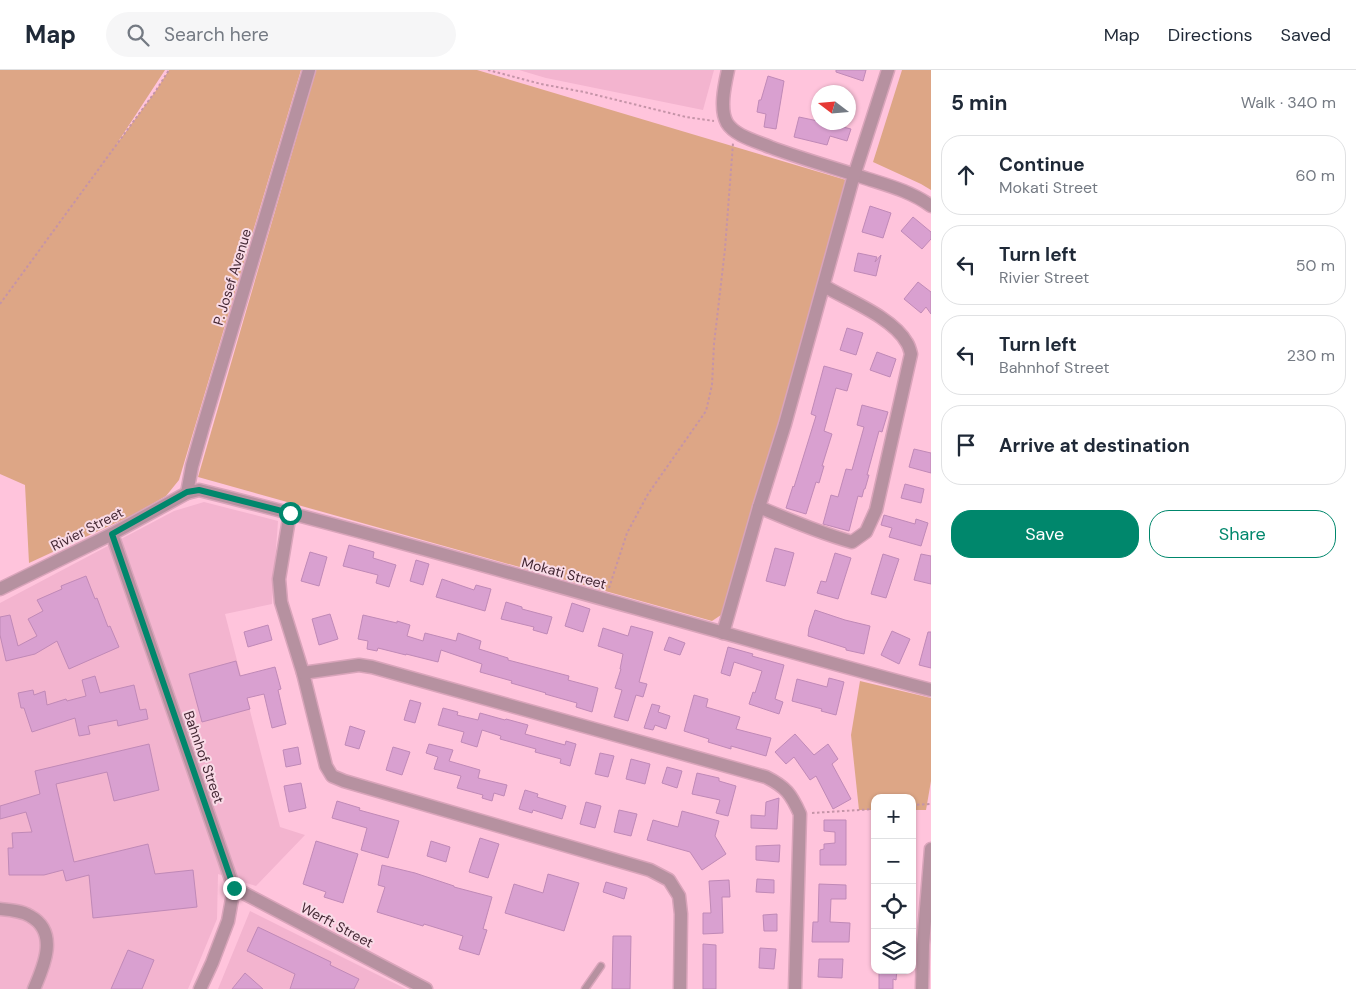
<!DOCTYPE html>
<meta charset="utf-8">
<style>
body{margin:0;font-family:"DM Sans",sans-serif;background:#f6f6f7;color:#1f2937}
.controls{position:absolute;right:15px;bottom:15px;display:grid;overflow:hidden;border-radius:10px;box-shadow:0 1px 4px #0004}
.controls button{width:45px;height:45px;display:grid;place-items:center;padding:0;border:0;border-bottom:1px solid #e0e1e3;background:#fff;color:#1f2937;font:25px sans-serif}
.compass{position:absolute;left:811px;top:15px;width:45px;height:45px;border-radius:50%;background:#fff;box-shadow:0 1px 4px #0004;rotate:286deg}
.stop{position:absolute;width:15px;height:15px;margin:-11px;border:4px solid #00876c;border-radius:50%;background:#fff}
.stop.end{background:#00876c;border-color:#fff;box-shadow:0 1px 5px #0008}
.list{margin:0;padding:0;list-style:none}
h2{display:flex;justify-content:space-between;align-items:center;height:65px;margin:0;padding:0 20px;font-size:21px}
h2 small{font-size:16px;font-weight:400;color:#747a83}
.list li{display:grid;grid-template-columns:32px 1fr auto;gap:15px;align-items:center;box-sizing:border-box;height:80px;margin:0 10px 10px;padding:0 10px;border:1px solid #e0e1e3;border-radius:20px}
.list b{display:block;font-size:19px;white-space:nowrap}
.list p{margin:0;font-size:16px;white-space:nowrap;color:#747a83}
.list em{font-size:16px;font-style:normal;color:#747a83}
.actions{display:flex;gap:10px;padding:15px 20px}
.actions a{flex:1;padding:11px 0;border:1px solid #00876c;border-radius:20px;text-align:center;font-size:18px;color:#00876c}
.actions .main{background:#00876c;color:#fff}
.icon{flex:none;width:28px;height:28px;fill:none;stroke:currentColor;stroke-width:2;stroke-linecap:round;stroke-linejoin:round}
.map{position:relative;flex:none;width:931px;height:919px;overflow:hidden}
header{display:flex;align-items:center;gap:30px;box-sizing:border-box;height:70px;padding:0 25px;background:#fff;border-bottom:1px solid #e0e1e3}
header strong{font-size:24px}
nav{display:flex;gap:28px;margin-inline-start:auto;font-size:18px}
.search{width:350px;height:45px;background:#f6f6f7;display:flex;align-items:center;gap:12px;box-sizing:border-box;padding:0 18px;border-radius:28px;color:#747a83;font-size:19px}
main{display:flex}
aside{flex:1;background:#fff}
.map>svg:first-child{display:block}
</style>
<header>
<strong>Map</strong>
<div class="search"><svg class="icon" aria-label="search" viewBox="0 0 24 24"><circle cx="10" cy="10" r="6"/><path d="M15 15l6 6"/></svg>Search here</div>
<nav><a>Map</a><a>Directions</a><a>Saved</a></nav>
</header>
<main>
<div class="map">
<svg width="931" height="919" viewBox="0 0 931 919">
<rect width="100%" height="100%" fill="#ffc4dc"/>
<g fill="#f3b4cf">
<polygon points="519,0 714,0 703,40 546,8"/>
<polygon points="204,432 278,451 272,534 225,544 280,757 305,765 256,816 218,804 217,849 188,919 0,919 0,533 174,441"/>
<polygon points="250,841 406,919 218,919"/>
</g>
<g fill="#dda686">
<polygon points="0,0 165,0 116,75 155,22 169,0 301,0 179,410 166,426 133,445 29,493 25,415 0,404"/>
<polygon points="316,0 477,0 846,110 779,353 724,543 712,551 198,407"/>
<polygon points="902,0 931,0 931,120 921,114 873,92"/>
<polygon points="860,611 931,628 931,711 926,740 912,740 912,728 875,728 875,740 859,740 851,665"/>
</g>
<g fill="#d9a0d0" stroke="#c089b7">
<polygon points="836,0 866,0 863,11 836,2"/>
<polygon points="768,6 784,11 776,59 764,57 766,44 757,42 759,30 761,30"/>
<polygon points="799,47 818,51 818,52 823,52 851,59 847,71 830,66 827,75 794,67"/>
<polygon points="870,136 891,143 883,168 862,162"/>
<polygon points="913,147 931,162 931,169 922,179 901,161"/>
<polygon points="858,183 877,187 875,192 881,185 876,206 854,201"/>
<polygon points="918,212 931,222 931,244 926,237 921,243 904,229"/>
<polygon points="847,258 863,263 856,285 840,280"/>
<polygon points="877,282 896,289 890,307 870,300"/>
<polygon points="824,296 852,304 847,321 836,318 824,361 832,364 822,396 824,396 819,413 816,412 806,444 786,438 793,416 794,417 816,346 811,344"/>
<polygon points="862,335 888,342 882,362 879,361 867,405 869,405 865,419 864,419 862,427 858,426 849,461 823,454 831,425 838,427 846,399 852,400 864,357 857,355"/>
<polygon points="914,379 931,383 931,403 909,397"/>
<polygon points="905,414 924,419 921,433 901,428"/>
<polygon points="884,445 915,454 916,449 928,453 921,476 889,467 892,458 881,455"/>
<polygon points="349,475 374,482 373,488 396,495 389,517 376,513 378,505 343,496"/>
<polygon points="775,478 794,483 785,516 766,511"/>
<polygon points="310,482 327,487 319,516 301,511"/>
<polygon points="835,483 851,488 838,529 817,523 821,511 826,512"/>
<polygon points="883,484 899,489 886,528 871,524"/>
<polygon points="921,484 931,486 931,514 914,510"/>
<polygon points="416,490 429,494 423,515 410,511"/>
<polygon points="86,506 95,529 97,528 108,557 110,556 119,577 69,599 57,571 35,584 6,591 0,565 0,547 10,545 18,576 37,566 28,549 43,541 37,530 62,519 61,516"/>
<polygon points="442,509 474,520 476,515 491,519 485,541 436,527"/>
<polygon points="506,532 522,537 522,539 552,547 547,564 533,560 534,557 501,549"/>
<polygon points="572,533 590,539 583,562 565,556"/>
<polygon points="815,540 845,550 870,556 864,584 846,580 846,578 808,566 809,558"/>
<polygon points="330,544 338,569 319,575 312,549"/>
<polygon points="363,545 397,553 397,551 410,555 407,566 423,571 425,563 456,571 458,563 481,571 479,579 508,588 508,590 569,606 568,610 598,618 592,642 576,637 577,633 545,624 546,623 511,613 512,611 480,602 482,594 441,580 438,592 406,584 406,585 378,578 377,581 367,579 368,571 358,569"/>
<polygon points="268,555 272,570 248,577 244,562"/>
<polygon points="631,556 653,562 639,612 647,614 643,627 636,625 628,651 614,647 622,620 615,618 621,599 620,599 623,584 598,576 603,558 628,566"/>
<polygon points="892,561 910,569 899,594 881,585"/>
<polygon points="928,562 931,562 931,598 919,595"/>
<polygon points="669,567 685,573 680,585 664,580"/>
<polygon points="728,577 753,584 752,586 784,595 775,629 783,632 779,644 749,634 753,622 755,623 762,601 734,592 730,606 721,603"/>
<polygon points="236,591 240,606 275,597 281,619 278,620 286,654 272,658 264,624 247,628 250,639 202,652 189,604"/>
<polygon points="95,606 100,623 134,615 140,640 146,639 148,649 118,656 117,650 88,656 90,664 79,666 75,648 32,662 24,638 21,638 18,623 33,620 34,625 45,621 47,635 66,629 67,631 86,626 82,610"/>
<polygon points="829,608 844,612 836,645 821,641 822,639 792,631 797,609 827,617"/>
<polygon points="694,625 708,629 706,637 740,647 736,659 771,668 766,686 731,676 731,679 708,672 709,669 684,661"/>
<polygon points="410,630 421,633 415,653 404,650"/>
<polygon points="652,634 660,636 658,642 670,646 666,659 655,655 653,660 644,658"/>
<polygon points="443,638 458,642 457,645 478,650 480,643 505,650 506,649 528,655 525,664 565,675 566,671 576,674 570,696 560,693 561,689 535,682 536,679 500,669 501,666 482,660 477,677 461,672 464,662 438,655"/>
<polygon points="350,656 365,661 359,679 345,675"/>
<polygon points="795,664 814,685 828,674 838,689 832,694 851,729 833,739 816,706 810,710 794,687 786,694 775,682"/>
<polygon points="149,674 159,720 114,731 107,702 56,714 74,792 148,774 155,804 193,800 197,837 93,848 89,805 66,811 63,800 44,805 9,805 8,778 13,778 12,763 32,762 26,742 0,749 0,736 40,724 35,701"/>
<polygon points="429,674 453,680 449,691 480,700 478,708 507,715 504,726 494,723 492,731 482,728 483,725 457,718 461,706 434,699 438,687 426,683"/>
<polygon points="298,677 301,694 286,697 283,680"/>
<polygon points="393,677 410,682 402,705 386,700"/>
<polygon points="600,683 614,686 608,707 595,704"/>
<polygon points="631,689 650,694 645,714 626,709"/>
<polygon points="667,697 682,701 677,718 662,713"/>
<polygon points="697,703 719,708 719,711 736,716 728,746 716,743 720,730 692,724"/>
<polygon points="301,713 306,738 289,742 284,716"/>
<polygon points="525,720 538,724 537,727 566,736 562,749 533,740 532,743 519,739"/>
<polygon points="779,728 777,759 751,758 751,745 765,746 766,732"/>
<polygon points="337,731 360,738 359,740 399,751 388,788 361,780 367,758 332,748"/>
<polygon points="586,732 601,736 595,758 580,754"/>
<polygon points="619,740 637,744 631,766 614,762"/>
<polygon points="682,741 719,751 715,766 726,784 702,800 690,782 647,770 653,750 678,757"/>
<polygon points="824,750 846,750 846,795 820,795 820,780 824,779 824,774 835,773 835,762 824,761"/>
<polygon points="480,768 499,774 488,808 469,802"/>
<polygon points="316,771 358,784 343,833 324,827 326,822 303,814"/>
<polygon points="431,771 450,777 446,792 427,786"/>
<polygon points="780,775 779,792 756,790 756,776"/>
<polygon points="382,795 415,803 454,816 454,817 492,827 483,859 487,860 479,885 459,879 463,866 424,854 423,856 377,842 385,817 378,815"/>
<polygon points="548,804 579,813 564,861 505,843 514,814 543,823"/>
<polygon points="757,809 774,810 774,823 756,822"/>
<polygon points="729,810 730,827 722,827 723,863 703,864 703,843 711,843 709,811"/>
<polygon points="606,812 627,818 624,829 603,822"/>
<polygon points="819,814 846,815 846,829 831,829 830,852 850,853 849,872 812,872 813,852 818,852"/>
<polygon points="777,844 777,861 764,861 763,845"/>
<polygon points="258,857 331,892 330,895 359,909 354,919 290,919 295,904 247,881"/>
<polygon points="613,866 631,866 630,919 612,919"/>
<polygon points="703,874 716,875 716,919 703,919"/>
<polygon points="760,878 776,879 774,899 759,898"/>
<polygon points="128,880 154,890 142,919 111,919"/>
<polygon points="819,889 843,889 842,908 818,907"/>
<polygon points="879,900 897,900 896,910 893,909 893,919 879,919"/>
<polygon points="245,903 263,919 232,919"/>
</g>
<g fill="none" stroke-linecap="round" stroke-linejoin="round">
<g stroke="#d9a4ba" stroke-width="9">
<polyline id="service" points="585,919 601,896"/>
</g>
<g stroke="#d9a4ba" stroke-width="15">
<g id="minor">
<path d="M728,0C725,14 719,39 727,53C735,66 756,71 770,77C802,89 835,98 868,109C890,116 912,122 931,136"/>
<polyline points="187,423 192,396 203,357 309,0"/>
<path d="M759,437C789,450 820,463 852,472L866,462L876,440L911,284C910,280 909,276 907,273C894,248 848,230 824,216"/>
<polyline points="290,443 279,509 281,532 303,603 326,696 332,706 344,711 650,800 669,810 679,826 681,844 680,919"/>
<polyline points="112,464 234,818 228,851 212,893 200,919"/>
<path d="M0,519L112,464L187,423L199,420C445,481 687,555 931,620"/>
<polyline points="723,563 759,437 785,354 852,112 888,0"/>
<path d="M303,603L359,595L372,597L766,707C786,717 791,724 800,744L795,919"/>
<polyline points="234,818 426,919"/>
<path d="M0,839C10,840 22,841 30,846C59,862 44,896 34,919"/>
</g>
</g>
<g stroke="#d9a4ba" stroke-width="15">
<polyline id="tertiary" points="922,919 923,875 931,779"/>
</g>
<g stroke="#c594a8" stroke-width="2" stroke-dasharray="2.5 2.5" stroke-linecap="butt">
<polyline points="488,0 541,14 584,22 686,47 714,51"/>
<polyline points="0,234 155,22 169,0"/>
<polyline points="609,518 627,463 648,424 706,341 712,315 714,274 725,179 733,73"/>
<polyline points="912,735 931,734"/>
<polyline points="812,743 875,739"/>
</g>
<use href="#service" stroke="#b691a0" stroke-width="6"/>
<use href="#minor" stroke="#b691a0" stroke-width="12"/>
<use href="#tertiary" stroke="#b691a0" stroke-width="12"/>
</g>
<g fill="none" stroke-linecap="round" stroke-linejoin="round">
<polyline stroke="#00876c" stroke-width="6" points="234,818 112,464 187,422 199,420 290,443"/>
</g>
<g text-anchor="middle" stroke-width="4" stroke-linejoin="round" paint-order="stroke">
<g font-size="14" fill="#422632" stroke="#f9dbe7">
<text transform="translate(232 207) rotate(-73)" y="5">P. Josef Avenue</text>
<text transform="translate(87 459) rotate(-27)" y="5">Rivier Street</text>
<text transform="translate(564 503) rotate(15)" y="5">Mokati Street</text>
<text transform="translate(204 687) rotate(71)" y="5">Bahnhof Street</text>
<text transform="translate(337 855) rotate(28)" y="5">Werft Street</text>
</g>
</g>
</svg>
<div class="controls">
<button>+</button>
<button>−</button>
<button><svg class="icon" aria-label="locate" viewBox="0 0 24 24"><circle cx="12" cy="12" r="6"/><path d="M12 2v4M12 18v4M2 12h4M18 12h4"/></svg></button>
<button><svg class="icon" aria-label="layers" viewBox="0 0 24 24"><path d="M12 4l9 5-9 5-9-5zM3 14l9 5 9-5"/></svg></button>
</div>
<svg class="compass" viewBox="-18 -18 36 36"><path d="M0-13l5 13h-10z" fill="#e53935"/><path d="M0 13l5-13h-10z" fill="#747a83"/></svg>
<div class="stop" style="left:290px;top:443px"></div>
<div class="stop end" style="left:234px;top:818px"></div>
</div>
<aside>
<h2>5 min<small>Walk · 340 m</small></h2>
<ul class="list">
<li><svg class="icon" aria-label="ahead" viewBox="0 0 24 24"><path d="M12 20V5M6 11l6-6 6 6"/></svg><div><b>Continue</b><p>Mokati Street</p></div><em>60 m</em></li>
<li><svg class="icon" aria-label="left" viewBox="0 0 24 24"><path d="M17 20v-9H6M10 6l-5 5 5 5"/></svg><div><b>Turn left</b><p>Rivier Street</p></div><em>50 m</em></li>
<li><svg class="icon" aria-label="left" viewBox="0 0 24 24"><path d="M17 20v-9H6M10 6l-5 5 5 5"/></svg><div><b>Turn left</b><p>Bahnhof Street</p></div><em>230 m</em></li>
<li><svg class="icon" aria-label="arrive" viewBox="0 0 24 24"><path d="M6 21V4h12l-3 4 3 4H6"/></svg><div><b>Arrive at destination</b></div></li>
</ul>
<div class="actions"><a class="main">Save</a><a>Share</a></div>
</aside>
</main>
